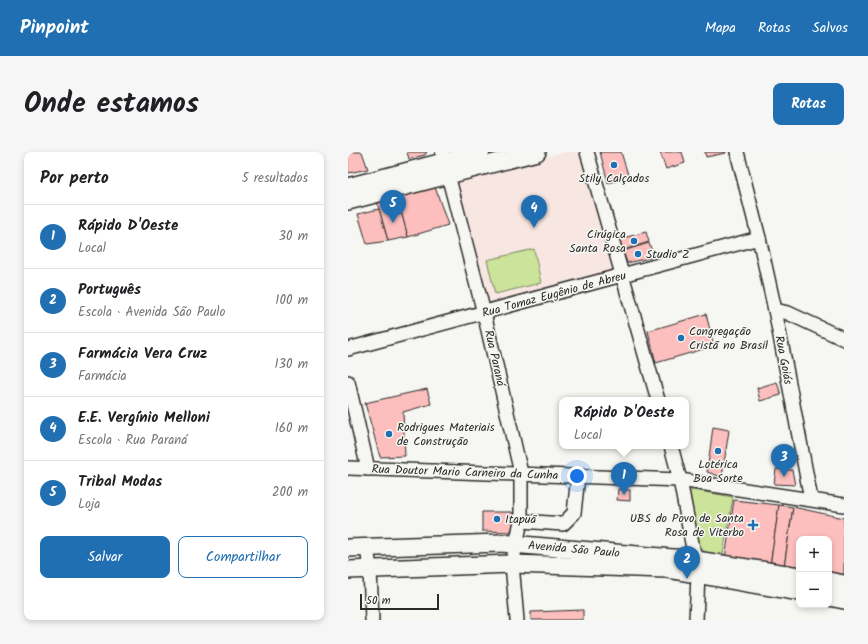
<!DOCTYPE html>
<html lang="pt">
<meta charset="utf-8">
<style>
body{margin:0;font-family:Kalam,sans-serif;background:#f6f6f6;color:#202124}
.controls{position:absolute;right:12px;bottom:12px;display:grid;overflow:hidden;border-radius:8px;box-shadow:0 2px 6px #0003}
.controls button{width:36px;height:36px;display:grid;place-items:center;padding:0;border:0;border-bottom:1px solid #e0e0e0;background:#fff;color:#202124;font:20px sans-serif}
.scale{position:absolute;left:12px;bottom:10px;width:79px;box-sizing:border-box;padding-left:4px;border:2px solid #2b2b2b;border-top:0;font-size:11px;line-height:14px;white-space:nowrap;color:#2b2b2b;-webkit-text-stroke:3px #f6f6f2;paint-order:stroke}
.you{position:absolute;left:229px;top:324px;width:14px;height:14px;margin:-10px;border:3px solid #fff;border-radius:50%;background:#1a73e8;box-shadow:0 0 0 6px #1a73e833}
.badge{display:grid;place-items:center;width:26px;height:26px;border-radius:50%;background:#1f6fb2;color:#fff;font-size:13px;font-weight:700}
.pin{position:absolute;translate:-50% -33px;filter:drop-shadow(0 1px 2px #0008)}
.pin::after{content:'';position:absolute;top:21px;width:14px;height:12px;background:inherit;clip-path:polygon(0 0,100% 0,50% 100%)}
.popup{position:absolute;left:211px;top:245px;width:130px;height:52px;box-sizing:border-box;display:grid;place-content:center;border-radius:8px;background:#fff;filter:drop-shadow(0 1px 3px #0005);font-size:13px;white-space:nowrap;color:#757577}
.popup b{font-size:15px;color:#202124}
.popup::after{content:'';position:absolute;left:50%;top:100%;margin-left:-8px;border:8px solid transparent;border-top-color:#fff}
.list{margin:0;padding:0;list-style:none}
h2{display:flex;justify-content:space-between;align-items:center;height:52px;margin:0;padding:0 16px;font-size:17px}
h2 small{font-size:13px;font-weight:400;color:#757577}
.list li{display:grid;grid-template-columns:26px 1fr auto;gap:12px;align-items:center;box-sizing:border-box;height:64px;padding:0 16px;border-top:1px solid #e0e0e0}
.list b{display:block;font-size:15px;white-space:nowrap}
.list p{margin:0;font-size:13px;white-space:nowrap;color:#757577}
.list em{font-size:13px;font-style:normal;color:#757577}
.actions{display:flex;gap:8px;padding:12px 16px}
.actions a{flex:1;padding:9px 0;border:1px solid #1f6fb2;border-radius:8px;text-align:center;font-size:14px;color:#1f6fb2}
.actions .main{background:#1f6fb2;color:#fff}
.map{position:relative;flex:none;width:496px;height:468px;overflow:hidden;border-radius:8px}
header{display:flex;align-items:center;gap:24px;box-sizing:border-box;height:56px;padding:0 20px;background:#1f6fb2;color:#fff}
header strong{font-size:19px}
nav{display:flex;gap:22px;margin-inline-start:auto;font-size:14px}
.intro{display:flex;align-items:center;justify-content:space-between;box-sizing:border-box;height:96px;padding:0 24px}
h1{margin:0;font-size:28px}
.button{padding:10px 18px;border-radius:8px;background:#1f6fb2;color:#fff;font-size:14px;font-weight:700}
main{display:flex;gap:24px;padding:0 24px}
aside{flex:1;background:#fff;border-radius:8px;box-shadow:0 2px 6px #0003}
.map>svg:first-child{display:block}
</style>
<header>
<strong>Pinpoint</strong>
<nav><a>Mapa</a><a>Rotas</a><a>Salvos</a></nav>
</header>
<div class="intro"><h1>Onde estamos</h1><a class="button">Rotas</a></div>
<main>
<aside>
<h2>Por perto<small>5 resultados</small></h2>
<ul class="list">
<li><span class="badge">1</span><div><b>Rápido D'Oeste</b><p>Local</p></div><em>30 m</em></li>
<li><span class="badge">2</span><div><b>Português</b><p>Escola · Avenida São Paulo</p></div><em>100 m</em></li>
<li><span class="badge">3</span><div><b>Farmácia Vera Cruz</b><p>Farmácia</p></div><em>130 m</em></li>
<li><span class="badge">4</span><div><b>E.E. Vergínio Melloni</b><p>Escola · Rua Paraná</p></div><em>160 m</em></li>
<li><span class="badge">5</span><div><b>Tribal Modas</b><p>Loja</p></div><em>200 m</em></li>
</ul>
<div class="actions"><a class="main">Salvar</a><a>Compartilhar</a></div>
</aside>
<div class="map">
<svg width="496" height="468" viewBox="0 0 496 468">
<rect width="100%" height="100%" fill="#f6f6f2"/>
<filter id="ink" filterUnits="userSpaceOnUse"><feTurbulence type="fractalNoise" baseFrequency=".025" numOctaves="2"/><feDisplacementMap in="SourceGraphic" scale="8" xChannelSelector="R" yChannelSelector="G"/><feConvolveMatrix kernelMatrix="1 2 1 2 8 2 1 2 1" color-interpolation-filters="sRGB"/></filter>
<g filter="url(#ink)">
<polygon fill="#f8e6e2" points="216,0 231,0 265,121 139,154 108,30"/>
<g fill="#cbe499" stroke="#7b8862">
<polygon points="186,97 193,131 147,142 139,108"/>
<polygon points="345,338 385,345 374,408 360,404 351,393 339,341"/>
</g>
<g fill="#fcbfbd" stroke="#2b2b2b">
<polygon points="0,0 14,0 20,17 0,21"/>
<polygon points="59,0 79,0 77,3 61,7"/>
<polygon points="252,0 273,0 281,26 260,31"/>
<polygon points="312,0 334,0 337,11 318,17"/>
<polygon points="357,0 378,0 378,1 358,5"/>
<polygon points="87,35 100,73 60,85 49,45"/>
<polygon points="49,45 60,85 40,89 29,50"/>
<polygon points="31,57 40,89 19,92 10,62"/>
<polygon points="298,80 301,90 275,98 271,87"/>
<polygon points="301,91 306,105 279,111 275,99"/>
<polygon points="358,162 366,194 308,211 300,179"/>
<polygon points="429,230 433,243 412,249 409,236"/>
<polygon points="79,237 83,252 55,260 57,304 32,305 17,251"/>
<polygon points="365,275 381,278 374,325 359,320"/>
<polygon points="428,317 444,318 447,333 426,332"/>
<polygon points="270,337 282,338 282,349 269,348"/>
<polygon points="386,348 431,353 422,414 377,406"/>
<polygon points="431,353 445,355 436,415 422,414"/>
<polygon points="445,355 496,366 496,424 481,422 481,387 451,387 451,417 436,415"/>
<polygon points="134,360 164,360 166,374 162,380 134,379"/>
<polygon points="235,458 235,468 183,468 183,460"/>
</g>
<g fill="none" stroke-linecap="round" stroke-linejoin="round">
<g stroke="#2b2b2b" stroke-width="16">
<g id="minor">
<polyline points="94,0 136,161 173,321 173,369 164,412 169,468"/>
<polyline points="239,0 310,248"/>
<polyline points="389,0 411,86 427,158 463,347"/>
<polyline points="427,158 440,161 496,187"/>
<polyline points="0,197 411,86"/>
<polyline points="0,230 20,317"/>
<polyline points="323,294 332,328 350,423 348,468"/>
<polyline points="0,316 332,328 496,353"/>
<polyline points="173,369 215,372 226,361 230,324"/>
<polyline points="19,395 22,417 24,468"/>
</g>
</g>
<g stroke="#2b2b2b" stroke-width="20">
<g id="major">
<polyline points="0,35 133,0"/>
<polyline points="0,49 189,0"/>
<polyline points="0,396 153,391 348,408 451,424"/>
<polyline points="0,418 164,412 319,417 451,440"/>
<polyline points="481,429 496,432"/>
<polyline points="481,445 496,448"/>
</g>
</g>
<use href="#minor" stroke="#f6f6f2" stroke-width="13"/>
<use href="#major" stroke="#f6f6f2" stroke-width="17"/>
</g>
</g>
<g fill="#1f6fb2" stroke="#f6f6f2" stroke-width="1.5">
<circle cx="266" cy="13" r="4"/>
<circle cx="286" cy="89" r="4"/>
<circle cx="290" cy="102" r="4"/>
<circle cx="333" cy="186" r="4"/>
<circle cx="41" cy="282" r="4"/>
<circle cx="370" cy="299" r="4"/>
<circle cx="149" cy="367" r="4"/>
<path d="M403 367h4v4h4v4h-4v4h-4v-4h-4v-4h4z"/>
</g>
<g text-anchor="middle" stroke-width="3" stroke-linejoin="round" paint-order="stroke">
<g font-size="12" fill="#2b2b2b" stroke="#f6f6f2" text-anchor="start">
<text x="266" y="30" text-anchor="middle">Stily Calçados</text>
<text x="278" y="86" text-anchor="end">Cirúgica<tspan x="278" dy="14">Santa Rosa</tspan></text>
<text x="298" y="106">Studio Z</text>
<text x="341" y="183">Congregação<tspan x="341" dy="14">Cristã no Brasil</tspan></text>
<text x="49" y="279">Rodrigues Materiais<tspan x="49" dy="14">de Construção</tspan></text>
<text x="370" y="316" text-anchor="middle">Lotérica<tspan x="370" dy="14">Boa Sorte</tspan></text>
<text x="396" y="370" text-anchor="end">UBS do Povo de Santa<tspan x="396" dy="14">Rosa de Viterbo</tspan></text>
<text x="157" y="371">Itapuã</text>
</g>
<g font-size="12" fill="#2b2b2b" stroke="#f6f6f2">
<text transform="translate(206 142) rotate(-15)" y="4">Rua Tomaz Eugênio de Abreu</text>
<text transform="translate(147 206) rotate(77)" y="4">Rua Paraná</text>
<text transform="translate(436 208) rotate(79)" y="4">Rua Goiás</text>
<text transform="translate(117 320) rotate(2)" y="4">Rua Doutor Mario Carneiro da Cunha</text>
<text transform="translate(226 397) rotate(5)" y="4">Avenida São Paulo</text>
</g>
</g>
</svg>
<div class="controls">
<button>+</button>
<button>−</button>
</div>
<div class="scale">50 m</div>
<div class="you"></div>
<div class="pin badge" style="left:276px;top:343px">1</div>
<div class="popup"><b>Rápido D'Oeste</b>Local</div>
<div class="pin badge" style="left:339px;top:427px">2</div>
<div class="pin badge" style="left:436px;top:325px">3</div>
<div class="pin badge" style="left:186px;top:76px">4</div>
<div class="pin badge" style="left:45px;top:71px">5</div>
</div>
</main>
